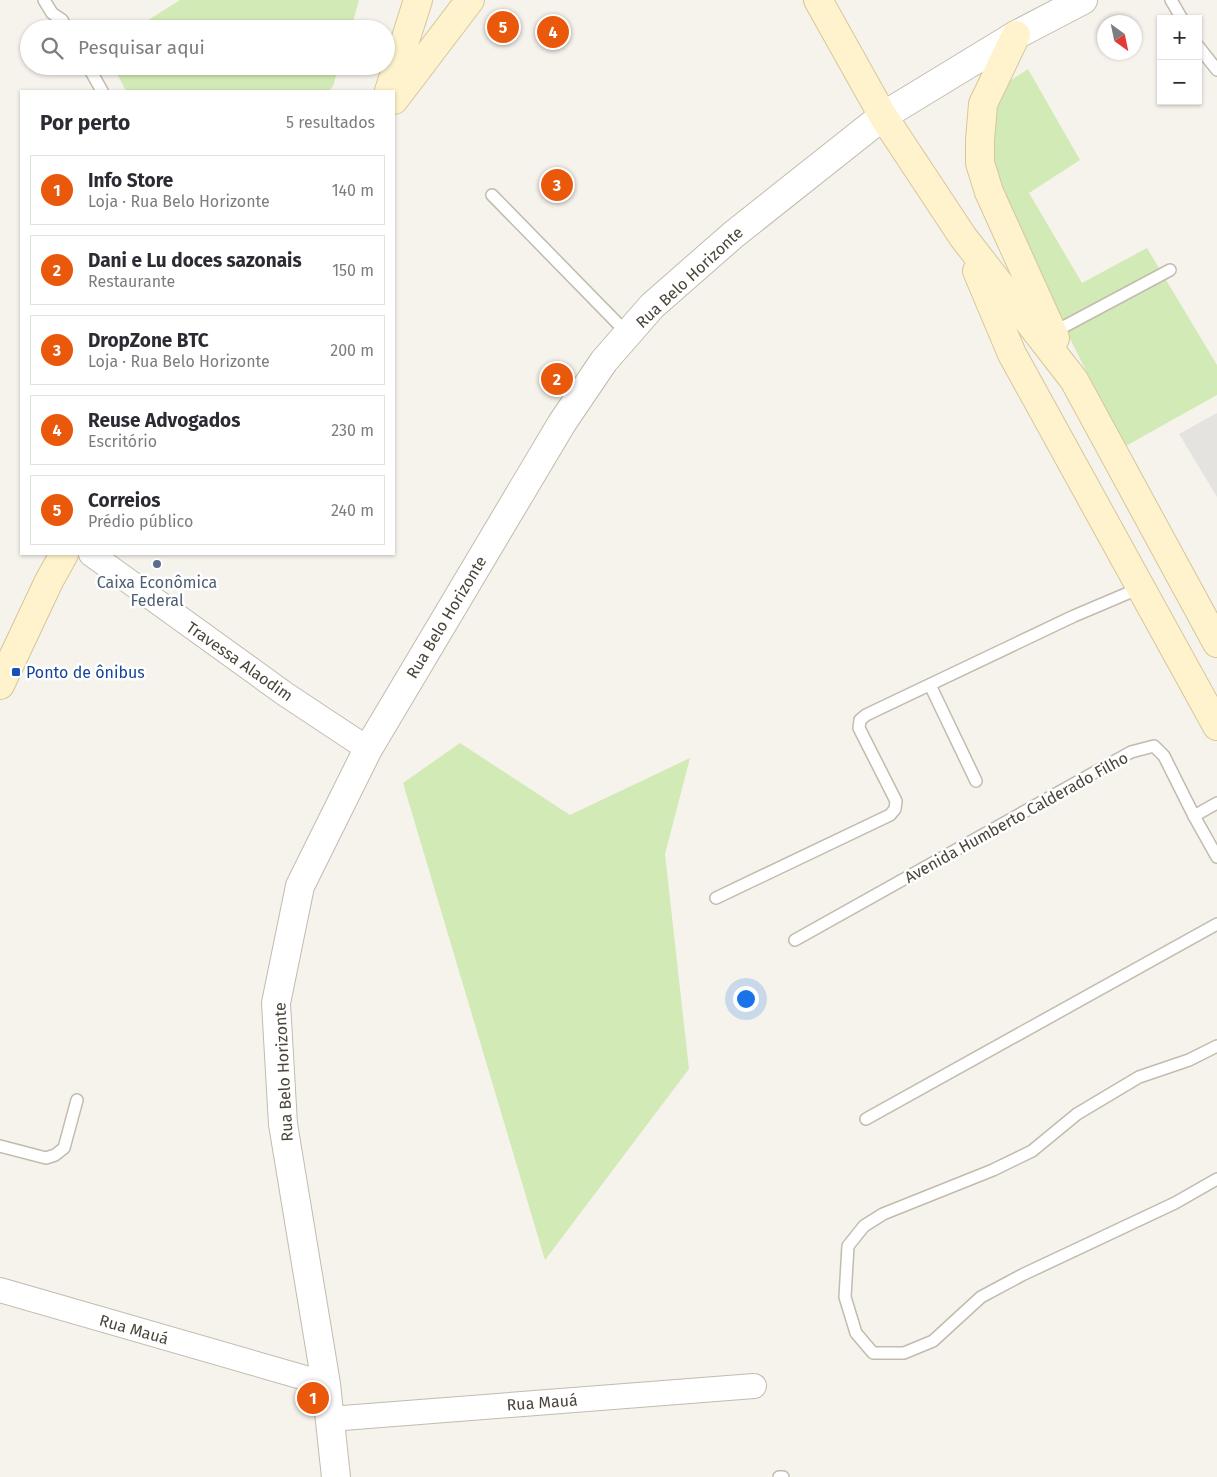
<!DOCTYPE html>
<html lang="pt">
<meta charset="utf-8">
<style>
body{margin:0;font-family:"Fira Sans",sans-serif;background:#f2f2f3;color:#2b2b33}
.controls{position:absolute;right:15px;top:15px;display:grid;overflow:hidden;border-radius:0px;box-shadow:0 1px 4px #0004}
.controls button{width:45px;height:45px;display:grid;place-items:center;padding:0;border:0;border-bottom:1px solid #e1e1e2;background:#fff;color:#2b2b33;font:25px sans-serif}
.compass{position:absolute;left:1097px;top:15px;width:45px;height:45px;border-radius:50%;background:#fff;box-shadow:0 1px 4px #0004;rotate:147deg}
.you{position:absolute;left:745px;top:998px;width:18px;height:18px;margin:-12px;border:4px solid #fff;border-radius:50%;background:#1a73e8;box-shadow:0 0 0 8px #1a73e833}
.badge{display:grid;place-items:center;width:32px;height:32px;border-radius:50%;background:#ea580c;color:#fff;font-size:16px;font-weight:700}
.pin{position:absolute;translate:-50% -50%;border:2px solid #fff;box-shadow:0 1px 5px #0006}
.list{margin:0;padding:0;list-style:none}
h2{display:flex;justify-content:space-between;align-items:center;height:65px;margin:0;padding:0 20px;font-size:21px}
h2 small{font-size:16px;font-weight:400;color:#7c7c81}
.list li{display:grid;grid-template-columns:32px 1fr auto;gap:15px;align-items:center;box-sizing:border-box;height:70px;margin:0 10px 10px;padding:0 10px;border:1px solid #e1e1e2;border-radius:0px}
.list b{display:block;font-size:19px;white-space:nowrap}
.list p{margin:0;font-size:16px;white-space:nowrap;color:#7c7c81}
.list em{font-size:16px;font-style:normal;color:#7c7c81}
.icon{flex:none;width:28px;height:28px;fill:none;stroke:currentColor;stroke-width:2;stroke-linecap:round;stroke-linejoin:round}
.map{position:relative;flex:none;width:1217px;height:1477px;overflow:hidden}
.search{position:absolute;background:#fff;box-shadow:0 1px 4px #0004;left:20px;top:20px;width:375px;height:55px;display:flex;align-items:center;gap:12px;box-sizing:border-box;padding:0 18px;border-radius:28px;color:#7c7c81;font-size:19px}
.panel{position:absolute;background:#fff;box-shadow:0 1px 4px #0004;left:20px;top:90px;width:375px;height:465px;border-radius:0px}
.map>svg:first-child{display:block}
</style>
<div class="map">
<svg width="1217" height="1477" viewBox="0 0 1217 1477">
<rect width="100%" height="100%" fill="#f6f3ec"/>
<g fill="#d2eab5">
<polygon points="180,0 359,0 351,29 134,29"/>
<polygon points="113,66 339,66 333,86 329,91 126,91"/>
<polygon points="1028,69 1080,160 1029,193 1082,283 1147,248 1217,365 1217,395 1124,447 986,170 990,94"/>
<polygon points="460,743 570,815 690,758 665,854 689,1069 545,1260 403,783"/>
</g>
<polygon fill="#e5e3e0" points="1217,413 1217,497 1179,434"/>
<g fill="none" stroke-linecap="round" stroke-linejoin="round">
<g stroke="#c2bbae" stroke-width="14">
<g id="service">
<polyline points="44,0 52,13 62,20 67,29"/>
<polyline points="1171,0 1182,19"/>
<polyline points="1198,46 1217,70"/>
<polyline points="88,66 102,91"/>
<polyline points="492,195 628,334"/>
<polyline points="1052,333 1170,270"/>
<polyline points="930,685 976,781"/>
<polyline points="1194,816 1217,803"/>
<polyline points="716,898 890,815 895,809 896,801 859,728 860,720 866,715 1074,616 1140,588"/>
<polyline points="795,940 1131,752 1154,746 1164,756 1194,816 1217,857"/>
<polyline points="1217,1046 1189,1060 1139,1077 1077,1114 1032,1151 993,1170 883,1214 864,1226 848,1246 845,1297 856,1333 873,1353 904,1353 933,1341 981,1297 1022,1275 1175,1203 1217,1179"/>
<polyline points="866,1119 1217,924"/>
<polyline points="0,1146 46,1158 55,1155 64,1148 77,1100"/>
<polyline points="779,1477 783,1477"/>
</g>
</g>
<g stroke="#c2bbae" stroke-width="26">
<g id="minor">
<polyline points="91,554 285,694 368,749"/>
<polyline points="0,1290 326,1384"/>
<polyline points="330,1419 754,1386"/>
</g>
</g>
<g stroke="#c2bbae" stroke-width="30">
<polyline id="tertiary" points="336,1477 326,1384 283,1124 276,1003 300,886 368,749 562,423 604,361 652,306 733,235 883,116 1016,35 1083,0"/>
</g>
<g stroke="#d6c79b" stroke-width="30">
<g id="secondary">
<polyline points="818,0 883,116 963,237 1074,380 1217,643"/>
<polyline points="1016,35 983,104 980,140 980,163 989,192 1055,338"/>
<polyline points="389,91 418,0"/>
<polyline points="394,100 470,0"/>
<polyline points="977,271 1012,354 1217,726"/>
<polyline points="0,685 49,581 64,554"/>
</g>
</g>
<use href="#service" stroke="#fff" stroke-width="11"/>
<use href="#minor" stroke="#fff" stroke-width="24"/>
<use href="#tertiary" stroke="#fff" stroke-width="28"/>
<use href="#secondary" stroke="#fff3cd" stroke-width="28"/>
</g>
<circle fill="#5c6f8a" stroke="#fff" stroke-width="2" cx="157" cy="564" r="5"/>
<rect fill="#1a4fb4" stroke="#fff" stroke-width="2" x="11" y="667" width="10" height="10" rx="2.5"/>
<g text-anchor="middle" stroke-width="5" stroke-linejoin="round" paint-order="stroke">
<g font-size="16" fill="#4b4439" stroke="#fff">
<text transform="translate(689 277) rotate(-43)" y="6">Rua Belo Horizonte</text>
<text transform="translate(446 617) rotate(-59)" y="6">Rua Belo Horizonte</text>
<text transform="translate(240 661) rotate(35)" y="6">Travessa Alaodim</text>
<text transform="translate(1016 817) rotate(-29)" y="6">Avenida Humberto Calderado Filho</text>
<text transform="translate(283 1072) rotate(-93)" y="6">Rua Belo Horizonte</text>
<text transform="translate(134 1329) rotate(16)" y="6">Rua Mauá</text>
<text transform="translate(542 1402) rotate(-4)" y="6">Rua Mauá</text>
</g>
<g font-size="16" fill="#4e5e75" stroke="#fff">
<text x="157" y="588">Caixa Econômica<tspan x="157" dy="18">Federal</tspan></text>
</g>
<g font-size="16" fill="#164399" stroke="#fff" text-anchor="start">
<text x="26" y="678">Ponto de ônibus</text>
</g>
</g>
</svg>
<div class="controls">
<button>+</button>
<button>−</button>
</div>
<svg class="compass" viewBox="-18 -18 36 36"><path d="M0-13l5 13h-10z" fill="#e53935"/><path d="M0 13l5-13h-10z" fill="#7c7c81"/></svg>
<div class="you"></div>
<div class="pin badge" style="left:313px;top:1398px">1</div>
<div class="pin badge" style="left:557px;top:379px">2</div>
<div class="pin badge" style="left:557px;top:185px">3</div>
<div class="pin badge" style="left:553px;top:32px">4</div>
<div class="pin badge" style="left:503px;top:27px">5</div>
<div class="search"><svg class="icon" aria-label="search" viewBox="0 0 24 24"><circle cx="10" cy="10" r="6"/><path d="M15 15l6 6"/></svg>Pesquisar aqui</div>
<section class="panel">
<h2>Por perto<small>5 resultados</small></h2>
<ul class="list">
<li><span class="badge">1</span><div><b>Info Store</b><p>Loja · Rua Belo Horizonte</p></div><em>140 m</em></li>
<li><span class="badge">2</span><div><b>Dani e Lu doces sazonais</b><p>Restaurante</p></div><em>150 m</em></li>
<li><span class="badge">3</span><div><b>DropZone BTC</b><p>Loja · Rua Belo Horizonte</p></div><em>200 m</em></li>
<li><span class="badge">4</span><div><b>Reuse Advogados</b><p>Escritório</p></div><em>230 m</em></li>
<li><span class="badge">5</span><div><b>Correios</b><p>Prédio público</p></div><em>240 m</em></li>
</ul>
</section>
</div>
